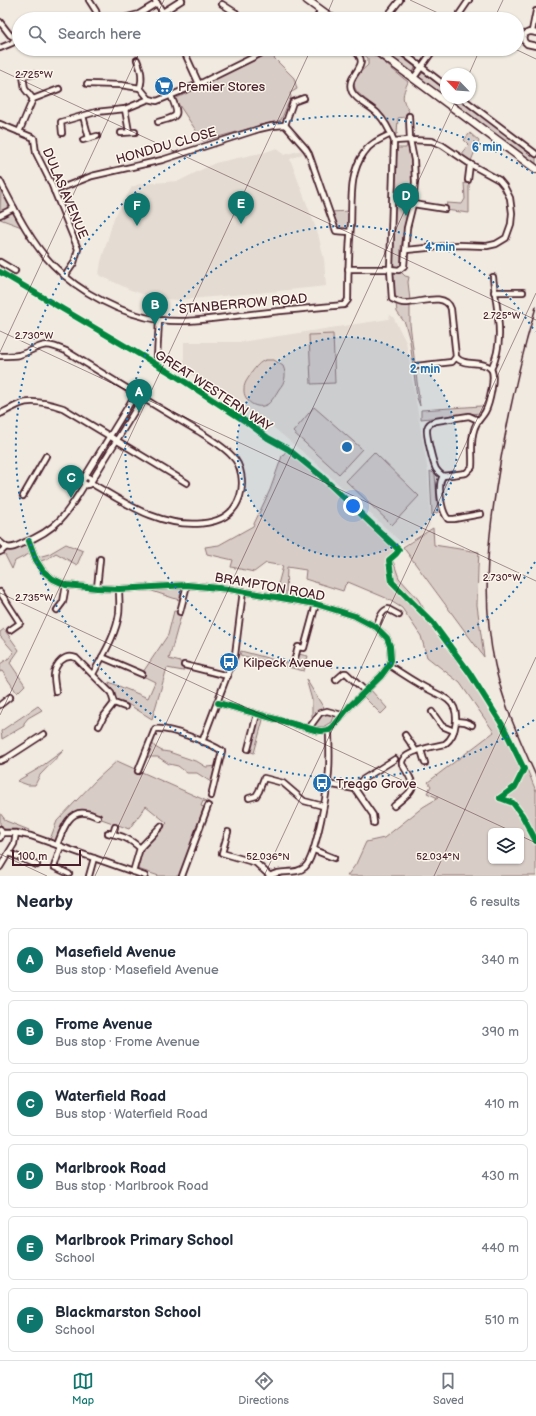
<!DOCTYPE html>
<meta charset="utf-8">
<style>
body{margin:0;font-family:"Balsamiq Sans",sans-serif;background:#f6f6f7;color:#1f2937}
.controls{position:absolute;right:12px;bottom:12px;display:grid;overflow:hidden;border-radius:6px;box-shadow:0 1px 3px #0004}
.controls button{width:36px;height:36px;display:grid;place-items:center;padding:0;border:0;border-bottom:1px solid #e0e1e3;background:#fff;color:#1f2937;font:20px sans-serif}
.compass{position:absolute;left:440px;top:68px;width:36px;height:36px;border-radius:50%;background:#fff;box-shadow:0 1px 3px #0004;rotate:295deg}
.scale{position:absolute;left:12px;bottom:10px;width:69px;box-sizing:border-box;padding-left:4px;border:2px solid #4a1f2b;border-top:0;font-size:11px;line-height:14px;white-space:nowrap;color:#4a1f2b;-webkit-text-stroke:3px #fbf7ec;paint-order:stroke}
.you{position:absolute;left:353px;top:506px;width:14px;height:14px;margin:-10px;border:3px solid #fff;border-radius:50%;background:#1a73e8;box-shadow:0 0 0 6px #1a73e833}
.badge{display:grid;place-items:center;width:26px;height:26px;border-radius:50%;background:#0f766e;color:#fff;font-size:13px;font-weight:700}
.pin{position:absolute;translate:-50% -33px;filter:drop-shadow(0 1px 2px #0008)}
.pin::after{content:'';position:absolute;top:21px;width:14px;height:12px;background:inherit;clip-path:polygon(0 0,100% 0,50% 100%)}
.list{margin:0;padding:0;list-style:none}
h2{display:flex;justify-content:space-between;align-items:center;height:52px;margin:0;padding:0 16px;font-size:17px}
h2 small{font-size:13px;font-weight:400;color:#747a83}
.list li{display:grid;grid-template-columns:26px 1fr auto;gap:12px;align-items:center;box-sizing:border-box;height:64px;margin:0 8px 8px;padding:0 8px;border:1px solid #e0e1e3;border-radius:6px}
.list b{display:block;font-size:15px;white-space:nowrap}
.list p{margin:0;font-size:13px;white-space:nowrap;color:#747a83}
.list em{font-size:13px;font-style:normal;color:#747a83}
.icon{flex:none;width:22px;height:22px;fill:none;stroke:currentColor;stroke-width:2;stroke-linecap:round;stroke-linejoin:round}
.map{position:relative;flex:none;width:536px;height:876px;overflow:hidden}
.search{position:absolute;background:#fff;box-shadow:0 1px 3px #0004;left:12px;right:12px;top:12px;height:44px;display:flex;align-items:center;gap:10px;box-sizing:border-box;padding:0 14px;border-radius:22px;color:#747a83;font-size:15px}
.sheet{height:484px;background:#fff}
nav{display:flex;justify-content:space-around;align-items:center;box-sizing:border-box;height:56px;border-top:1px solid #e0e1e3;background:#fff;font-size:11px;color:#747a83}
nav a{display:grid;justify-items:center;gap:2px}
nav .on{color:#0f766e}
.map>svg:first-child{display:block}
</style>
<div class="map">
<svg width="536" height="876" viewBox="0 0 536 876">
<rect width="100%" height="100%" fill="#f0eae0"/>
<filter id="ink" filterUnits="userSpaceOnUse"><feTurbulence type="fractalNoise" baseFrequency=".025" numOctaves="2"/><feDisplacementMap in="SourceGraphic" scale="8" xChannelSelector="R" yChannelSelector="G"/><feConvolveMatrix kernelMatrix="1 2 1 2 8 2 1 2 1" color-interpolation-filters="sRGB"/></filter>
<g filter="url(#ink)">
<g fill="#e4dbd2">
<polygon points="277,148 284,155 305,149 307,152 290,159 318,234 324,260 326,286 279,291 178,300 154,298 131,290 99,275 101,262 114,218 132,187 140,184 179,181 215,163 266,152"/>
<polygon points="390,315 393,317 406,342 428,472 431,520 429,527 424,532 403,544 316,463 262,418 184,370 184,342 241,342 389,319"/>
</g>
<g fill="#d8ccc6" stroke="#917678" fill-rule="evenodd">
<path d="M357,49H367L408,82C402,95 401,99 409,111L406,114L405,117L398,118L397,134H394C390,125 385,117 378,110C361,93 340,89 368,65V58Z"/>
<path d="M383,49H391L415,67L414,71L410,73C400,65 393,56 383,49Z"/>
<polygon points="269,53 294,78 297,89 290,93 291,97 281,120 203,141 175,99"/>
<polygon points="423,73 446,90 446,98 457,98 536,157 536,166 417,79"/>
<polygon points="470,133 479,141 471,161 461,155 469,145 464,140"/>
<path d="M407,144C415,158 415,190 411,205C408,218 404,229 402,242C400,249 401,257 401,264L399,267L394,266L392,263L397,148H406Z"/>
<polygon points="1,182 27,229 0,219"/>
<polygon points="464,183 469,183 469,213 445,210 447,203 462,204 465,199"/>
<polygon points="351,211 350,232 336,231 329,212"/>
<polygon points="392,272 401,272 405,276 409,277 408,282 410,301 405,301 394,297"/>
<polygon points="396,303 405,305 410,305 410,324 420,406 417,398 410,341 405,323 397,312"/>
<polygon points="333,334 335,383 311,384 309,335"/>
<path d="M266,360H274L283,366C287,375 285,382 279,389C276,394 272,401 268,404C257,411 243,401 244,389C244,382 249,378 252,372C256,367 259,362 266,360Z"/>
<polygon points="139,391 143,393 144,397 91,483 86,485 83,482 84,479 136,394"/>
<polygon points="481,406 484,407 480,413 421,419 421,410"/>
<polygon points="314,407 362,449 339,474 293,432"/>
<path d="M288,449L320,475L399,550L396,554L392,558L399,578L418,599L432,622L469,672L493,708L506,724L527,769L536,791V876H347L356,864L366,842L384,838L423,807L438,798L427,793L431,786L428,782L494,732L460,683L427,657L421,636L402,608L386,598L348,582L345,585L343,591L305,579L306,570L287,567L286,598L275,596L283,566L266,563L254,572L231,567L233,560L207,554L205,547L219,545L253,526L270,490L282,456ZM491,831H521V861H491Z"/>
<polygon points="374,452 419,496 392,525 346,481"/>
<polygon points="430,471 435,474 438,512 432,515"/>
<polygon points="433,528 434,545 479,552 478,568 477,605 484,657 403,547"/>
<polygon points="29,541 33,552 15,561 12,569 3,551 0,552 0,542 9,548"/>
<polygon points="66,544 83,551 77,565 56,553 47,559 37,562 35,558 49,554"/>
<polygon points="182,588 179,600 149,590"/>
<polygon points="174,611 182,612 169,659 184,663 183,671 167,668 152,719 126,703 117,701 111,689 109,682 148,698 155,682 141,675 168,635"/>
<polygon points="4,629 19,650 10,663 25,685 17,693 2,671 0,672 0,664 9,658 14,652 0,636 0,632"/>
<polygon points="241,651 294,665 298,654 308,656 304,671 240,655"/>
<polygon points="306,679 325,710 317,712 312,717 312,700"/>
<polygon points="369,688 387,708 381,714 362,695"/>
<polygon points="38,706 42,710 28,718 24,723 24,726 2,739 1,731"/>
<polygon points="323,714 334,714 331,722 323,727 313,726 320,716"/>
<polygon points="257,718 263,720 254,753 249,751"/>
<polygon points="150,740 155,747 162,751 169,752 198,762 206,767 218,766 214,784 197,773 187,773 178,766 169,764 158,757 144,757"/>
<polygon points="64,750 40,775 35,785 28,785 17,781 38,769"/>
<polygon points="117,761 209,802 208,803 203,801 201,806 204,807 179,876 159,876 138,869 143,849 167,823 146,806 129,829 85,813 71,818 57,845 49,842 57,821 96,780"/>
<polygon points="0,813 6,821 29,830 28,832 17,829 4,829 0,824"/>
</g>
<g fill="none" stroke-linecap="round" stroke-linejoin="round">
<g stroke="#4a1f2b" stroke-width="8">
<g id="minor">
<polyline points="89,0 96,11 98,19"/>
<polyline points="155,0 167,19"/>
<polyline points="222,4 236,13"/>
<polyline points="163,12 182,0"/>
<polyline points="120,19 139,14 157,3"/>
<polyline points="224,19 236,13"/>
<polyline points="316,19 321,10"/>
<polyline points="385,19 400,0"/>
<polyline points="456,19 469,0"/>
<polyline points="0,22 10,35 16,38"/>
<polyline points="532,31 536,11"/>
<path d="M536,33C530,31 527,32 523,36L524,41L527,44L536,46"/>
<polyline points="0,48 12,43 16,38"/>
<polyline points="183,49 199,84"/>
<path d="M352,49C376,66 343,74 352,92C358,102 371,106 378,114C385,121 390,131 394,141L390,269L392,299C396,301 400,303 404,303C418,304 445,291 451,309L456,357C464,367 481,360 490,368C497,373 489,405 485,412C481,419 476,421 474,430C470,442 473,454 472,467L466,473L443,476"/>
<polyline points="398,49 446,86"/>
<path d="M137,60C141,70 143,77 140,88"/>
<polyline points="33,74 23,76 25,89 33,99"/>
<polyline points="413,79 434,49"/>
<polyline points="87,84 121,85 140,88 149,99 157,101 199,84 270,49"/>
<polyline points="462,98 536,154"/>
<polyline points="125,109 129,132"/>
<polyline points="83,116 89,138"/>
<path d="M158,122C179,116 180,117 171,96"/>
<polyline points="0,124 34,138 36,153 51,183 78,249 74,263 65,276"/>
<polyline points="285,125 306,149 309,154 336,231 350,232"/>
<polyline points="285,125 293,102 304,98"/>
<polyline points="19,132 33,99 59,89"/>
<polyline points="62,133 61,122 96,112 125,109 149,99"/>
<polyline points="121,133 135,132"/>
<polyline points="83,140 97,136"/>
<polyline points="468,180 470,164"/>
<path d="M0,181C14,208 31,243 53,265C79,292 122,315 160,320C188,323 216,318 244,315C277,311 311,308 344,305L348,300C348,275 349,249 351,224C352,200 349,173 364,153C370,143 381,139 391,134"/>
<polyline points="54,191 92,176 162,160 259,129 272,126 285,125"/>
<polyline points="413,204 445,209"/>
<polyline points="0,215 14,208"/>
<polyline points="406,250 458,245 487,246 496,244 506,238 511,224 512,213 510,198 504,186 499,180 470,164 442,145 432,141 410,140 409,116"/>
<polyline points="0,262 15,271"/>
<polyline points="348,269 390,269 399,270 404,266 407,228 413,204 415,182 414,160 410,140 394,141"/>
<polyline points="494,292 523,292"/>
<path d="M0,356C6,356 13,356 19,355C42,348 40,339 66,351L136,394"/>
<polyline points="157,358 159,320"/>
<polyline points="416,366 452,362 456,357"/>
<path d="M491,369C506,340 496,308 493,277"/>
<circle cx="139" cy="395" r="4"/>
<path d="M0,414C6,411 13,407 20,404C32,399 51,404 63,408L187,483"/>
<path d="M443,476C440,474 438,472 436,469C433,463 426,435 427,429C428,424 431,422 436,421L469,416L478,420"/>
<path d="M443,476C437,484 441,511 448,519H454L481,514"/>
<circle cx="87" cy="481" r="4"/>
<polyline points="84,478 135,395"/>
<polyline points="91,482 142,399"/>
<path d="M91,483C110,494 129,507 150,515C178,526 229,533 240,496C244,484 242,465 232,456C223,446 209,438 198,431C179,420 161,409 143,398"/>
<polyline points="23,496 46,456"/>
<polyline points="29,541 36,560 43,571 53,579 66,585 97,588 119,589 187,585 229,589 316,604 355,616 376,627 387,638 390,646 391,660 389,665 381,676 349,707 333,727 329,730 321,731 315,730 218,703"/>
<polyline points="0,542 6,547"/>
<path d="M6,547C12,549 17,546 23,543C57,530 67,514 85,484"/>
<polyline points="0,552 2,551 6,547"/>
<polyline points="97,588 100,559"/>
<polyline points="0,592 20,623 10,630"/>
<polyline points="57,610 63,602 66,585"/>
<polyline points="180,612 187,585"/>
<path d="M376,627C379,620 381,611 388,609L399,615"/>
<polyline points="102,657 142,674"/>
<polyline points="294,662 298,647 304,648 316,604"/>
<polyline points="184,665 228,676"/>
<path d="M389,665C401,673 413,681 426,688C433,692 441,695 448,700C461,710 457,735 445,744C435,746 400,752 402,764C418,790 416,787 394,806"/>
<path d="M93,674C103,655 116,635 119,614C120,605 119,597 119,589"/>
<polyline points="336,680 344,673 346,673 365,691"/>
<path d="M56,692C55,686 54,680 54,675C55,664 65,653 76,658L111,693L114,703L104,716L99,726"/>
<polyline points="114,703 125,707"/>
<polyline points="0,705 10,697"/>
<polyline points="432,712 442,726 454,731"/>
<polyline points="456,721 465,722 472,725"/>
<polyline points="309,728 320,713 327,711 342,715"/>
<polyline points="405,735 416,751"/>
<polyline points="202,742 235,655 243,591"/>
<polyline points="248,749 257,714"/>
<polyline points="421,750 425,763"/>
<polyline points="0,761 7,758 44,734"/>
<path d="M138,771L155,729C169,727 210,743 222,751L211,796"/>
<polyline points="327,784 355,789 373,815 374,823"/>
<polyline points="355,789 362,780 395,759"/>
<polyline points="249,798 256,796 259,791 264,778 283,783 304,801 323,806"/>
<polyline points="0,829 2,833 0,838"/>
<polyline points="228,832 222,853 256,863 270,876"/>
<polyline points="2,833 16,833 31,836 145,876"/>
<path d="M108,833C122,836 129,838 140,848L133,872"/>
<polyline points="113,834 115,827"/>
<path d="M57,845C62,833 68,810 85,813C90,813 94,816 98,817"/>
<polyline points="61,846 54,867 69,874"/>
<polyline points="140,848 161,826"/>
<polyline points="314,850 334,858"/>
<polyline points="9,853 37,865"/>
<polyline points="0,867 14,844 16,833"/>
<polyline points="89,876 94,858"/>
<polyline points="182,876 208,806"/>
<path d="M270,876C281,868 295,876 305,867C316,857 328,787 329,770C330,756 329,743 329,730"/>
</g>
</g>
<g stroke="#4a1f2b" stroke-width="10">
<g id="trunk">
<polyline points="307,0 333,19"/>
<polyline points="374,49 536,169"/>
</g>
</g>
<use href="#minor" stroke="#fbf7ec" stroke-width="4.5"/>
<use href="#trunk" stroke="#fbf7ec" stroke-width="7"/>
<path stroke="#4a1f2b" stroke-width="1.5" d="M536,307C521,357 510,407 501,458C489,527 480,596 495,665C503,704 520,740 536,776"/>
<g stroke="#fbf7ec" stroke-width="8">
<g id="cycleway">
<polyline points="0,272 176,376 248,423 268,438 288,449 320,475 399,550 396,554 389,560 392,582 432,622 469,672 503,726 524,769 515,787 500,798"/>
<polyline points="29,541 36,560 43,571 53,579 66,585 97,588 119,589 187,585 229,589 316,604 355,616 376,627 387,638 390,646 391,660 389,665 381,676 349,707 333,727 329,730 321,731 315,730 218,703"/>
<polyline points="500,798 513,803 522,815 536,841"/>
</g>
</g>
<use href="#cycleway" stroke="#00873e" stroke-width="6"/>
</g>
</g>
<path fill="none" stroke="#4a1f2b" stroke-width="1" stroke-opacity="0.45" d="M410,0L451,19M155,19L164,0M325,19L333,0M494,19L503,0M515,49L536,59M0,70L536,320M469,74L480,49M0,331L536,581M0,352L141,49M0,593L511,831M0,715L311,49M521,836L536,843M0,854L47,876M95,876L457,98M264,876L536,293M434,876L536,657"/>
<circle cx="347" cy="447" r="110" fill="#1f6fb2" fill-opacity=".12"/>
<g fill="none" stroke="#1f6fb2" stroke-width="2" stroke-dasharray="2 4">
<circle cx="347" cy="447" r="110"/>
<path d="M535 562A221 221 0 1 1 535 332"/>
<path d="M534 720A331 331 0 1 1 534 174"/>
</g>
<defs>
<g id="supermarket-disc" transform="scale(1)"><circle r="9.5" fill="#1f6fb2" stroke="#fbf7ec"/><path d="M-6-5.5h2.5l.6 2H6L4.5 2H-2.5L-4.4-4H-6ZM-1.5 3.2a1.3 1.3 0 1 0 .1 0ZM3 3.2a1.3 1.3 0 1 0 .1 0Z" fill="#fff"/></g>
<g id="bus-disc" transform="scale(1)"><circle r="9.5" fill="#1f6fb2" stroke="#fbf7ec"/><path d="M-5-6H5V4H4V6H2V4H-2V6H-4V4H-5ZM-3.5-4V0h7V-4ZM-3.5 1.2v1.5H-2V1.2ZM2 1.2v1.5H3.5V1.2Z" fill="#fff"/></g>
</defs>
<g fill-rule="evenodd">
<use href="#supermarket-disc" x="164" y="86"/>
<use href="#bus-disc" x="229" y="662"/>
<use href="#bus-disc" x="322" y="783"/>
</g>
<g text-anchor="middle" stroke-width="3" stroke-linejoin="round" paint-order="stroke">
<g font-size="13" fill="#4a1f2b" stroke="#fbf7ec" text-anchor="start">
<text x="178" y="91">Premier Stores</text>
<text x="243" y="667">Kilpeck Avenue</text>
<text x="336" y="788">Treago Grove</text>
</g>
<g font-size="13" fill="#4a1f2b" stroke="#fbf7ec">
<text transform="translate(166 145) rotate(-16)" y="5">HONDDU CLOSE</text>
<text transform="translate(66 193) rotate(67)" y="5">DULAS AVENUE</text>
<text transform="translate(243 303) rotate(-5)" y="5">STANBERROW ROAD</text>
<text transform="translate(214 390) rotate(33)" y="5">GREAT WESTERN WAY</text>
<text transform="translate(270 586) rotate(10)" y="5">BRAMPTON ROAD</text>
</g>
</g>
<g font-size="10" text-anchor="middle" fill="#4a1f2b" stroke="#fbf7ec" stroke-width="3" stroke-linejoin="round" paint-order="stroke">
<text x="34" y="78">2.725°W</text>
<text x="502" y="319">2.725°W</text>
<text x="34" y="339">2.730°W</text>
<text x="502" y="581">2.730°W</text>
<text x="34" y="601">2.735°W</text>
<text x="268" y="860">52.036°N</text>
<text x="438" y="860">52.034°N</text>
</g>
<circle cx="347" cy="447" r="6" fill="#1f6fb2" stroke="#fbf7ec" stroke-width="2"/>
<g font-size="12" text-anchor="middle" font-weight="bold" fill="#1f6fb2" stroke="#fbf7ec" stroke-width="3" stroke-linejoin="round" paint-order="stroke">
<text x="487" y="151">6 min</text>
<text x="440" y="251">4 min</text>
<text x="425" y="373">2 min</text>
</g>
</svg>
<div class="controls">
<button><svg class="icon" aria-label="layers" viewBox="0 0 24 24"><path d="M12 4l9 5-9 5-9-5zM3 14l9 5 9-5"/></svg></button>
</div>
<svg class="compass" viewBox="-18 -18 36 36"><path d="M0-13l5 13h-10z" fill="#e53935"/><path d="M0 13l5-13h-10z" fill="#747a83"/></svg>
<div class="scale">100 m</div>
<div class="you"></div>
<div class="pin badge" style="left:139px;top:412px">A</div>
<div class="pin badge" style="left:155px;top:325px">B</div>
<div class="pin badge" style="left:71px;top:498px">C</div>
<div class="pin badge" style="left:406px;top:216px">D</div>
<div class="pin badge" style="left:241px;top:224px">E</div>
<div class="pin badge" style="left:137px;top:226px">F</div>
<div class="search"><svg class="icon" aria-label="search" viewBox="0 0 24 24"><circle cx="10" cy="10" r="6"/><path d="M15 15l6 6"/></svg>Search here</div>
</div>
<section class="sheet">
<h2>Nearby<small>6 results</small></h2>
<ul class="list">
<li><span class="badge">A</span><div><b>Masefield Avenue</b><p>Bus stop · Masefield Avenue</p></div><em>340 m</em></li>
<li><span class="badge">B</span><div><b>Frome Avenue</b><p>Bus stop · Frome Avenue</p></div><em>390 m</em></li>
<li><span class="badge">C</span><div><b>Waterfield Road</b><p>Bus stop · Waterfield Road</p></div><em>410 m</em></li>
<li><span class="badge">D</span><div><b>Marlbrook Road</b><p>Bus stop · Marlbrook Road</p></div><em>430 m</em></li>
<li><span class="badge">E</span><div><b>Marlbrook Primary School</b><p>School</p></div><em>440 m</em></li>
<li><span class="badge">F</span><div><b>Blackmarston School</b><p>School</p></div><em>510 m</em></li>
</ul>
</section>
<nav>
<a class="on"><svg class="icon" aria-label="map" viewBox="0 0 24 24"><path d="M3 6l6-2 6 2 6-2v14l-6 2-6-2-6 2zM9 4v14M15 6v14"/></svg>Map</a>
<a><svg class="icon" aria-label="directions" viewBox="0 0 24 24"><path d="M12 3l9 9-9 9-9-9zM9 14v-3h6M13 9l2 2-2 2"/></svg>Directions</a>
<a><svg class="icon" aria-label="saved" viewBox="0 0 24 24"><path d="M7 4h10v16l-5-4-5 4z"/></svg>Saved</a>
</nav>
